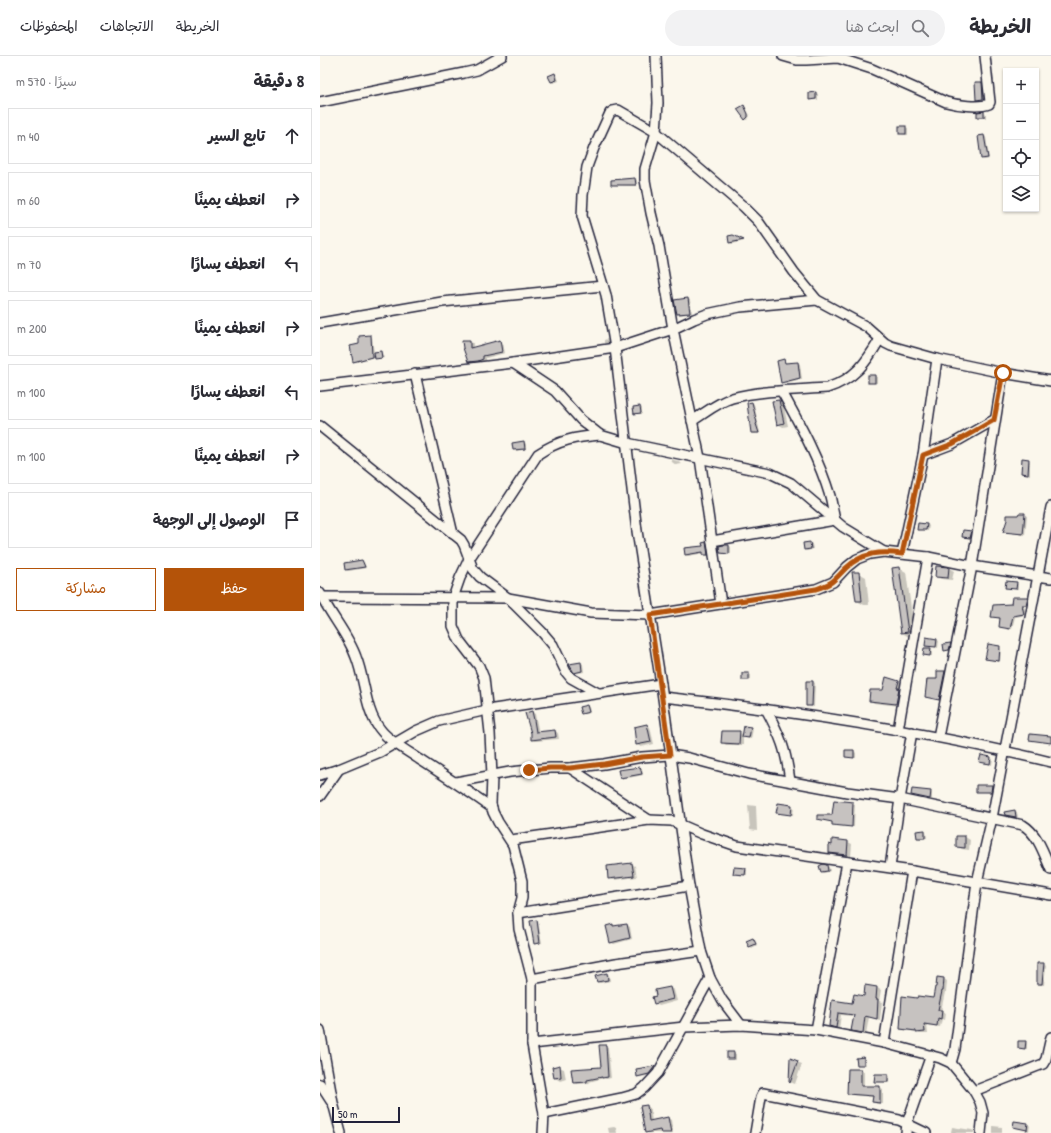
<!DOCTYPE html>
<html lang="ar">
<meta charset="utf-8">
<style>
body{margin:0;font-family:"Patrick Hand","Playpen Sans Arabic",sans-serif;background:#f2f2f3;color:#2b2b33;direction:rtl}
.controls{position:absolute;right:12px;top:12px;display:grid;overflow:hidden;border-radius:0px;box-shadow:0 1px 3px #0004}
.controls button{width:36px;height:36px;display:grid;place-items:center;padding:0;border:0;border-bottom:1px solid #e1e1e2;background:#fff;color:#2b2b33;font:20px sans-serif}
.scale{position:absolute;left:12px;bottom:10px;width:68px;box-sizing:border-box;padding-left:4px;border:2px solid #22223b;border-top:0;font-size:11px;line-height:14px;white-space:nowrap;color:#22223b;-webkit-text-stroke:3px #fbf7ec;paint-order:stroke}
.stop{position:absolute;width:12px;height:12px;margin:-9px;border:3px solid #b45309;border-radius:50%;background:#fff}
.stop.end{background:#b45309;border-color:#fff;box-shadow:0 1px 4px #0008}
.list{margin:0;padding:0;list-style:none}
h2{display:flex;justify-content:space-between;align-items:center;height:52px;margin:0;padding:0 16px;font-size:17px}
h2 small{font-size:13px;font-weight:400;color:#7c7c81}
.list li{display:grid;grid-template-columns:26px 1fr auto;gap:12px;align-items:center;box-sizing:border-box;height:56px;margin:0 8px 8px;padding:0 8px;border:1px solid #e1e1e2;border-radius:0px}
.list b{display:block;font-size:15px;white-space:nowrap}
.list em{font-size:13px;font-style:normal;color:#7c7c81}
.actions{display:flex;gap:8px;padding:12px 16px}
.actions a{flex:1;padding:9px 0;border:1px solid #b45309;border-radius:0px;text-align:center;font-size:14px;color:#b45309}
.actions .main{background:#b45309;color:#fff}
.icon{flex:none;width:22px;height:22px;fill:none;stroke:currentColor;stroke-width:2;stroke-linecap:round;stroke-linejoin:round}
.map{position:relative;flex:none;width:731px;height:1077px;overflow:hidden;direction:ltr}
header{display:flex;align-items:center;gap:24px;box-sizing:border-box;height:56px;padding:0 20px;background:#fff;border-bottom:1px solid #e1e1e2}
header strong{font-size:19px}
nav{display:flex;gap:22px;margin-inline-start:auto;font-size:14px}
.search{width:280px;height:36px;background:#f2f2f3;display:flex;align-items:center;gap:10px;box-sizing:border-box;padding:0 14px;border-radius:22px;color:#7c7c81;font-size:15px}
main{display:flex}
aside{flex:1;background:#fff}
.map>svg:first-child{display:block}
</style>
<header>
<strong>الخريطة</strong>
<div class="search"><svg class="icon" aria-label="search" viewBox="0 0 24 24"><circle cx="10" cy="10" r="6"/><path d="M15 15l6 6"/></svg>ابحث هنا</div>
<nav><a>الخريطة</a><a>الاتجاهات</a><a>المحفوظات</a></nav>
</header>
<main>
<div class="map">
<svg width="731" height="1077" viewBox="0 0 731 1077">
<rect width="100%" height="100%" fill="#fbf7ec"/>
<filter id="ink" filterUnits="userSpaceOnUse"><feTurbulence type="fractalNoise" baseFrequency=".025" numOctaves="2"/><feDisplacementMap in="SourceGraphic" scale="8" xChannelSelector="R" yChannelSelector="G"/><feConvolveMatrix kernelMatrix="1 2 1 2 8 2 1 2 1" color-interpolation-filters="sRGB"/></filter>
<g filter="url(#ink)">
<g fill="#0003">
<polygon points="235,18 237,19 239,25 233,27 231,26"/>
<polygon points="662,27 664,28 665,44 659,44 657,43"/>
<polygon points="495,37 498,38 498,44 492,44 490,43"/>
<polygon points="424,50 426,52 430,60 427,64 425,63"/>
<polygon points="664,56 666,58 666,62 658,61"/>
<polygon points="580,71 588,72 588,79 580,78"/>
<polygon points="664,80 666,81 669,103 664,104 662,102"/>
<polygon points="315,123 317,124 317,130 294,129 292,128"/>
<polygon points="413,180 424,185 412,188 410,187"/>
<polygon points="368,243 370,244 372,257 360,259 358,258"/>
<polygon points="50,280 52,281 54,297 60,296 62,297 64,302 58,303 54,301 36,306 34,305 40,289"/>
<polygon points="287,283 289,285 290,288 284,287 284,284"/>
<polygon points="180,285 183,287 185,297 166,302 166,305 161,306 152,308 149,306 149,286 153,287 153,292"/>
<polygon points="464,304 466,308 478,307 480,308 482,323 464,327 462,326"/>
<polygon points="555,320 557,321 557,327 549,326"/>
<polygon points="459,345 463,347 468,370 463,371 458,368"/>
<polygon points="432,347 434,348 440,377 434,378 432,376"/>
<polygon points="320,351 322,352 322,358 317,358 315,357"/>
<polygon points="204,386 206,388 206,393 196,395 194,393"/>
<polygon points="351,403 357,405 362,408 356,409 352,406"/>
<polygon points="708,404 710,405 710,419 702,417"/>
<polygon points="699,458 707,460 705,479 684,475 699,460"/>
<polygon points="607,468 609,470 608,475 598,473"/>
<polygon points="651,476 653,477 652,483 643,481"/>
<polygon points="386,487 388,489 389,499 386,500 384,497 368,500 365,499 384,491"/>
<polygon points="490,487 492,488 493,493 487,495 485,494"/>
<polygon points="409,490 411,491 411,498 401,497"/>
<polygon points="42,505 44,506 46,512 28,515 26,514"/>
<polygon points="579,512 586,516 595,580 589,581 582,577"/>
<polygon points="629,512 634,515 632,524 621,523 616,520"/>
<polygon points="539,517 546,521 549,549 544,549 537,545"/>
<polygon points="696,527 698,528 698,533 686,531"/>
<polygon points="707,542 709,543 708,550 704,550 706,559 695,561 692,573 680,570 681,563 672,561 692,548"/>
<polygon points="617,584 619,585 618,592 607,589"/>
<polygon points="630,588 632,589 631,595 625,594"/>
<polygon points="679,591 681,593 680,606 666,603"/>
<polygon points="610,593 612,595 612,600 604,599"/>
<polygon points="261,607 263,608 264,616 257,617 255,616"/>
<polygon points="625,616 628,618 623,645 606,641"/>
<polygon points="423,618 431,619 431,624 423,623"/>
<polygon points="579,625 582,627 580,650 554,647 550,644"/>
<polygon points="493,626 495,627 494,651 489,650 487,649"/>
<polygon points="267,650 269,651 270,657 264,658 261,657"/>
<polygon points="212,656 215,658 219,677 235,675 238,677 239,683 215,685 212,684"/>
<polygon points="327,669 330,671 334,688 321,691 317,689"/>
<polygon points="431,672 433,673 431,683 423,681 423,689 406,689 402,686 419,676 423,679"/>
<polygon points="534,695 536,697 536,702 526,701"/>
<polygon points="661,700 673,703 672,709 660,706"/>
<polygon points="320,712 322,713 323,719 303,723 301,722"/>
<polygon points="672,730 674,731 673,737 657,735"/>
<polygon points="610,736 612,737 612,743 592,739"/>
<polygon points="515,745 535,748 534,771 515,769 513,768 513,766 498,763 512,760"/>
<polygon points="459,748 474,751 473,759 458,757"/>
<polygon points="428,749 436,750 437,775 430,774"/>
<polygon points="695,755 697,756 698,761 686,758"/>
<polygon points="604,775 606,776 607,782 600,783 598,782"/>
<polygon points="637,781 645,781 650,784 649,794 642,793 637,790"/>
<polygon points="528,786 532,788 531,801 514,799 510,796 513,790"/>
<polygon points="312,808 315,810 317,821 293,824 289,822"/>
<polygon points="507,810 509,811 510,815 504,817 502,816"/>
<polygon points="425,813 427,814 427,819 414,818"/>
<polygon points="216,865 218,866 222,887 216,888 214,887"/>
<polygon points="307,869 310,871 312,883 294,888 291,886"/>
<polygon points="433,883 435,884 437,889 432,892 430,890"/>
<polygon points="724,908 726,910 724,929 720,929 718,928"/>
<polygon points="287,918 289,919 290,925 280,927 278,926"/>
<polygon points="624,923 627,925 626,936 625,936 621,955 626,957 625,964 622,963 620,971 607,969 608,978 600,978 597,976 584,974 581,972 613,944"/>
<polygon points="546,931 557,932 561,934 559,945 562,946 560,964 549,961 546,978 532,974 535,960 521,959 519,973 510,970 513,945 533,948 545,941"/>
<polygon points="350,932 354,934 357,945 339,950 335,947"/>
<polygon points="705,986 707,987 707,993 699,991"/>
<polygon points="285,990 288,991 291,1022 286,1023 284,1022 269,1026 270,1027 257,1028 254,1027 282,1012"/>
<polygon points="408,997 416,998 416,1004 408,1002"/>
<polygon points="543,1002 545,1003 546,1009 538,1008"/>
<polygon points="471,1004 482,1008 475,1028 470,1026"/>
<polygon points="239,1011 244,1013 246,1023 240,1025 235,1022"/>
<polygon points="335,1011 336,1012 331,1019 320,1021 318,1020 317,1014"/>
<polygon points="541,1014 544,1016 544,1031 560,1031 563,1033 563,1048 557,1048 553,1046 554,1041 532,1039 528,1037"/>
<polygon points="568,1019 570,1020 569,1027 555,1025"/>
<polygon points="327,1050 330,1052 332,1065 348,1062 351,1064 353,1077 325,1077"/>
<polygon points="708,1068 710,1070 709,1075 694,1071"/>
<polygon points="673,1070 682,1071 682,1077 673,1077"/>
<polygon points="294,1071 296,1072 297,1077 289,1077 288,1072"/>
<polygon points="632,1071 652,1074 654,1075 654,1077 632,1077 631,1076"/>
</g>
<g fill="#c6c2c0" stroke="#22223b">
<polygon points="235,17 237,24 231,26 228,20"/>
<polygon points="655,26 662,26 663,43 656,44"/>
<polygon points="496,36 496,43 489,44 489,37"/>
<polygon points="424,49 428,58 428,61 425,64 417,53"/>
<polygon points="664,55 664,61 657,61 657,56"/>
<rect x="579" y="70" width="7" height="8"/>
<polygon points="664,79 668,102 661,103 658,80"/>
<polygon points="315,122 316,129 291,129 291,124"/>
<polygon points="413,179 424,184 409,187 408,180"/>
<polygon points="368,242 370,257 357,258 354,244"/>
<polygon points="51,279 52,301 33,306 30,290 39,288 39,280"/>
<polygon points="180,284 182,296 163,300 163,303 158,305 148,306 143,292 142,285 150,285 150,292"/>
<polygon points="61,295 62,302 55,303 54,296"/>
<polygon points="464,303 465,307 478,306 480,322 461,327 457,305"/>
<rect x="548" y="319" width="7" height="8"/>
<polygon points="459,344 464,367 457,369 452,345"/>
<polygon points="432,346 437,367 436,368 439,377 431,377 427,347"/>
<polygon points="320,350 321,357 314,358 313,351"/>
<polygon points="204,385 205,393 193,394 192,387"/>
<polygon points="702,402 709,403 708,418 701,417"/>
<polygon points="699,457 705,457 703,478 683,476 687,464 687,459 698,459"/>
<polygon points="598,467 607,468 606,474 597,474"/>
<polygon points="643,474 652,475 650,482 642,481"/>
<polygon points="386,486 388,499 383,499 383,496 365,499 364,492 383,490 382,487"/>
<polygon points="490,486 491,493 484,494 483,487"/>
<polygon points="403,489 409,489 409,498 400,497 399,490"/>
<polygon points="42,504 45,511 25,514 24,507"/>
<polygon points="616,510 629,511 628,522 615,521"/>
<polygon points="579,511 588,576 581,577 572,512"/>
<polygon points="532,516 539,516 542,545 536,545"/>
<polygon points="686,525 697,526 696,533 685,532"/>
<polygon points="692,541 708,541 706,549 702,549 704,558 693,560 690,573 679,571 680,562 671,561 673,549 691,548"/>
<polygon points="606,581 617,583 616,591 605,590"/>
<polygon points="631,587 629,594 624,595 623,588"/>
<polygon points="668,588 680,590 679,605 665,603"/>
<polygon points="604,592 611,592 610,600 603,599"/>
<polygon points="261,606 262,615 254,617 249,608"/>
<polygon points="617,615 625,615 619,644 605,641 607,623 617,623"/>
<rect x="422" y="617" width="7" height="7"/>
<polygon points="566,621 579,625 577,632 579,632 576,648 549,645 550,634 563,634"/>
<polygon points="486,625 493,625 492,650 486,650"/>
<polygon points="267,649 269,656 261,658 259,651"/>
<polygon points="212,655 214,664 216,676 235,674 236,681 211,684 211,677 205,657"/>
<polygon points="327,668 331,686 316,689 314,671"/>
<polygon points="424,670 431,671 429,682 422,681"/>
<polygon points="402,675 420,675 419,688 401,687"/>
<polygon points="710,678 731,680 731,687 709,684"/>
<polygon points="525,694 534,694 534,702 525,701"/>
<polygon points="661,699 671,701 670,708 659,706"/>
<polygon points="320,711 322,718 300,722 298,714"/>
<polygon points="656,729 672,729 671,736 656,736"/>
<polygon points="592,733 611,735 610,743 591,739"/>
<polygon points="514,744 533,746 532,771 512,769 512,766 497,763 497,759 512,759"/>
<polygon points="458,747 472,749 471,759 456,757"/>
<polygon points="695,754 696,761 685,759 684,756"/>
<polygon points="605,774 605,782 597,782 596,775"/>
<polygon points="636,780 645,780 645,792 636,791"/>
<polygon points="512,783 528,785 527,799 509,797 509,788 512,789"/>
<polygon points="312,807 314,820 288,823 287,810"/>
<polygon points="503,808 507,809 508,815 501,816 499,810"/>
<polygon points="414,811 426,812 425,819 413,818"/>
<polygon points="217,864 220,887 214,888 210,865"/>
<polygon points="293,868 293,870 307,868 310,882 290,887 286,870"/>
<polygon points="433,882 436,888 429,891 426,885"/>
<polygon points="717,907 724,907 722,928 717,928"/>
<polygon points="287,917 288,924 277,926 275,920"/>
<polygon points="617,921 624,922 623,935 622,935 618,954 622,954 621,963 618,962 617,970 604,968 605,976 596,977 596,975 580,973 582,940 597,942 598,940 613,942 615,931 616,931"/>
<polygon points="545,929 557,931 556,943 558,943 557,963 545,960 543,977 531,975 534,959 518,957 516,972 509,970 512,944 532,947 534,938 544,940"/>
<polygon points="350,931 353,943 334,948 332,941 336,940 335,934"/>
<polygon points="698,985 706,985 705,993 698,992"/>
<polygon points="279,989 286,989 288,1021 282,1022 282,1021 267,1024 267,1026 253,1027 251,1013 281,1011"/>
<rect x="407" y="996" width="7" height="7"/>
<polygon points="544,1001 544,1009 537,1009 536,1002"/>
<polygon points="470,1002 478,1005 470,1027 469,1026"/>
<polygon points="240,1009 241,1021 234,1022 232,1011"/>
<polygon points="335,1010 329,1018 317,1021 316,1013"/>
<polygon points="528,1013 541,1013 541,1030 560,1030 560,1047 552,1046 553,1040 527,1038"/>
<polygon points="555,1018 568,1018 568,1026 554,1026"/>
<polygon points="327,1049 329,1065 348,1061 351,1077 341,1077 340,1074 325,1077 320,1050"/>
<polygon points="694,1065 708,1067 707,1074 693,1071"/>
</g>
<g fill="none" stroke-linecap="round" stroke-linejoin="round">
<g stroke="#22223b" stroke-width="12">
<g id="street">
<polyline points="336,0 338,47 336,76 325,113 325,124 331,157 339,190 353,273 380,402 401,548"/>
<path d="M463,0L477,4H486L518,2L552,13L626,46C637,49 659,52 669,48L670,46L665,0"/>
<polyline points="0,46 144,17 157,14 182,0"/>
<polyline points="0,267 122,246 283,230"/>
<polyline points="193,307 235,335 261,364 280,379 307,387 450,417 471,427 523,471 564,496"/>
<polyline points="95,318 133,478"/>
<polyline points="0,330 193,307 295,292 353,273 374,263 387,258 420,251 497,244"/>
<path d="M372,365C385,357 398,346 412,342C441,334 478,334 507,332C535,323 546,307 560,283"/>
<polyline points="0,370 141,484 144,489 153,513 160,521 188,542 222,576 233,589 246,616 251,622 278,637"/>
<polyline points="603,399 632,388 674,364"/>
<path d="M392,485L515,464C513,456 512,447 510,440C499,403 480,369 462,336"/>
<polyline points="582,498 603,399 617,303"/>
<path d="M0,537C10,559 28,578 36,601C45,623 45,655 60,673C69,685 84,693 96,701C122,718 147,734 172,752"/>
<polyline points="2,541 188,542 271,557 330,559 496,533 513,526 527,511 537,503 550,498 564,496 608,501 652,510 731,522"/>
<path d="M343,641C473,655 603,675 731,706"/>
<path d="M446,653C461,681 466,694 470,725"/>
<polyline points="578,674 608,501"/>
<polyline points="618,681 652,510 683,317"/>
<polyline points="250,712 329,764"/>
<polyline points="0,719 19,713 60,696 96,675 119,665 167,654 341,628"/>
<path d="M136,726L190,716L230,712H250L284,708L322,701L350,699L369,702L429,718L527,736L580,743L703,769C718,778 724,798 731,814"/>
<polyline points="0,740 19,713"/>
<polyline points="191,784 329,764 352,765 382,778 417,790 592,815 731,839"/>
<polyline points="570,811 580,743 592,676"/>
<polyline points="198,857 369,830"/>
<polyline points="212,923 296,907 381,895"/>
<polyline points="421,969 402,944 390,922 381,895 369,830 341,628 317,475 295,292 286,239 262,160 263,139 267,111 274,92 290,57 293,55 298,54 336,76 424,151 438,165 474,216 497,244 547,271 565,287 571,290 617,303 683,317 731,325"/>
<polyline points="0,974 13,1047 21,1077"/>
<polyline points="496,974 527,806"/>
<polyline points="564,987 592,815"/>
<polyline points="212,988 364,971 421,969 496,974 564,987 620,1002 631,1007 654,1035 660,1046 663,1057 661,1077"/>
<polyline points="631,1007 635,993 657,826 672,762 731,451"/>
<polyline points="0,1028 11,1045"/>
<polyline points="654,1035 723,1008 726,1003 731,981"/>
<polyline points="224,1058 302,1042 316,1038 324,1032 338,1017 390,922"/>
<path d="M223,1077L224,1058L212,988V923L199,873L198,857L202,842V825L193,789L178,766L173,756L171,748L172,720L170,677L164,622L159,610L139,584L133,570V542L140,522L149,503L218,398C239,384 256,381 280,379"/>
<polyline points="435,1077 441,1041 443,1037 579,1064 606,1077"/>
<polyline points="586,1077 587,1067 611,999"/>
</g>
</g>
<use href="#street" stroke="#fbf7ec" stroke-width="9"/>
</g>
</g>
<g fill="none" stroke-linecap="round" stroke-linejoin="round" filter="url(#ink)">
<path stroke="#b45309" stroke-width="5" d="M209,714L230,712H250L284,708L322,701L350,699L330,559L496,533C514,527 514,524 526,512C543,496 561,495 582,498L603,399L632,388L674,364L683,317"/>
</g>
</svg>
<div class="controls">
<button>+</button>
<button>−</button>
<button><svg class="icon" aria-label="locate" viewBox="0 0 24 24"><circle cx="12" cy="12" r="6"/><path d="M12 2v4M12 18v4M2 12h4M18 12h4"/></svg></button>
<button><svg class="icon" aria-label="layers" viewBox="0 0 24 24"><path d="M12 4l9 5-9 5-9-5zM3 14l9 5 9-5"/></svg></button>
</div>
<div class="scale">50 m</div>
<div class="stop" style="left:683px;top:317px"></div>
<div class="stop end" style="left:209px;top:714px"></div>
</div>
<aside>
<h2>8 دقيقة<small>سيرًا · 570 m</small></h2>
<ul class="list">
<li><svg class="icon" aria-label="ahead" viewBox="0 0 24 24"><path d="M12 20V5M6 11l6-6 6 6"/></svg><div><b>تابع السير</b></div><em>40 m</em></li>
<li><svg class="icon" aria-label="right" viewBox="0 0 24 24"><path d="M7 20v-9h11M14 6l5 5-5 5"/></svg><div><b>انعطف يمينًا</b></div><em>60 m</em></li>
<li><svg class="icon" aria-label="left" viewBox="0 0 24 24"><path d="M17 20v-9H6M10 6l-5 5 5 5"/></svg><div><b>انعطف يسارًا</b></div><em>70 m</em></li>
<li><svg class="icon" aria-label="right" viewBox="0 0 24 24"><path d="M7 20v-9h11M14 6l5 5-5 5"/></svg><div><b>انعطف يمينًا</b></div><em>200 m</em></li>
<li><svg class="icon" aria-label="left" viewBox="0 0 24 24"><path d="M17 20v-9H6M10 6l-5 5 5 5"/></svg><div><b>انعطف يسارًا</b></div><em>100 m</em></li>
<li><svg class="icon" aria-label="right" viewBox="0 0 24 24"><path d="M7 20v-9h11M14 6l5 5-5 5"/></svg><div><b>انعطف يمينًا</b></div><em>100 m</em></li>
<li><svg class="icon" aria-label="arrive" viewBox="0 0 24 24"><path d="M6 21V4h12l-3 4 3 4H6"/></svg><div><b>الوصول إلى الوجهة</b></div></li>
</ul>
<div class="actions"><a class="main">حفظ</a><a>مشاركة</a></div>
</aside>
</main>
